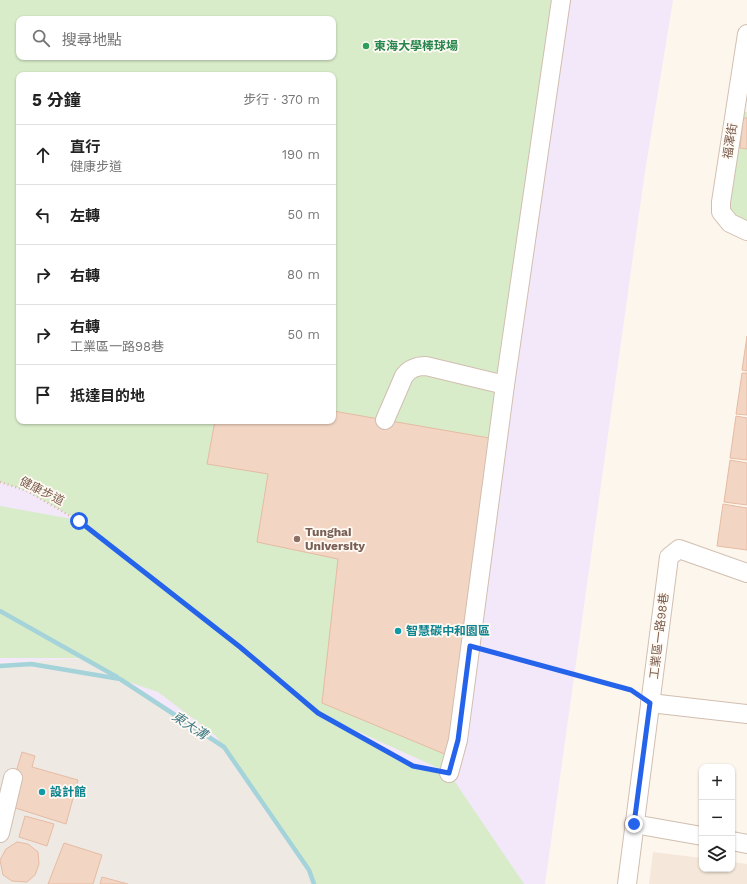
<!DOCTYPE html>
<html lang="zh-TW">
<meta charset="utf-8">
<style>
body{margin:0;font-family:"Work Sans","Noto Sans TC",sans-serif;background:#f2f2f2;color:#222}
.controls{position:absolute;right:12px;bottom:12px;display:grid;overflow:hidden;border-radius:8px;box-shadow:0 1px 3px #0004}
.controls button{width:36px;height:36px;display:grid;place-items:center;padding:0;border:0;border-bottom:1px solid #e0e0e0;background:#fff;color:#222;font:20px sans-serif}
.stop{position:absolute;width:12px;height:12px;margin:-9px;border:3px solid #2563eb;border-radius:50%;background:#fff}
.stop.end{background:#2563eb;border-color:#fff;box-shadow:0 1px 4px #0008}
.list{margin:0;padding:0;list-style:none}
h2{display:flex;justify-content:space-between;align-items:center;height:52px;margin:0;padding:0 16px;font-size:17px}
h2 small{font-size:13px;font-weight:400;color:#767676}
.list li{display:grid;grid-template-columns:26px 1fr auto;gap:12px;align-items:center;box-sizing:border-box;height:60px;padding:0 16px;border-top:1px solid #e0e0e0}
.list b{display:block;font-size:15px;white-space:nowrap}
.list p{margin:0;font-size:13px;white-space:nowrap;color:#767676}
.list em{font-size:13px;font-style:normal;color:#767676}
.icon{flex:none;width:22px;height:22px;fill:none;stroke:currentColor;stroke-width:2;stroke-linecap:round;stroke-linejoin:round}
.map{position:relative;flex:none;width:747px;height:884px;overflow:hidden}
.search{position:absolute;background:#fff;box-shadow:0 1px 3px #0004;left:16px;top:16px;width:320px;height:44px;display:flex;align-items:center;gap:10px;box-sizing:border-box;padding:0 14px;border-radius:8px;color:#767676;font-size:15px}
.panel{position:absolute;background:#fff;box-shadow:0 1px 3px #0004;left:16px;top:72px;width:320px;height:352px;border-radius:8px}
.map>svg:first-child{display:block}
</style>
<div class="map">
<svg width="747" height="884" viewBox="0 0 747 884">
<rect width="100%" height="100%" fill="#fdf6ec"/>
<polygon fill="#f5e8da" points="653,852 702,858 702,869 732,869 732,862 747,864 747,884 649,884"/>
<polygon fill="#efe9e4" points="83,658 120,679 224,747 309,870 314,884 0,884 0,663"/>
<path fill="#f3e8fa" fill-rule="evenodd" d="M0,0H673L644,178L545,884H314L309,870L224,747L120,679L83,658L0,663ZM19,19H333V57H19ZM19,75H333V421H19Z"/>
<g fill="#d8ecc9" fill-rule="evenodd">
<path d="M0,0H561L449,773L524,884H314L309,870L216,736L158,692L120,679L83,658H0V506L78,520L27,491L0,482ZM19,19H333V57H19ZM19,75H333V421H19ZM324,716L447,772L446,773L413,766Z"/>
<polygon points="732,110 747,112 747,231 721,202"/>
</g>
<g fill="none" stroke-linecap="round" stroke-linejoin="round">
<g stroke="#a5d3da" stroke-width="4.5">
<polyline points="0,611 117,677"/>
<polyline points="0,666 31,664 120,679 224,747 309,870 314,884"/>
</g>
</g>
<g fill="#f3d5c3" stroke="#e6bba3">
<polygon points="743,118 747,118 747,149 740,148"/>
<polygon points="747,336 747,371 742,370"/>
<polygon points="742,373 747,373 747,415 736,414"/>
<polygon points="333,411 495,439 447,755 322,703 338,559 257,542 268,474 207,464 215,421 333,421"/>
<polygon points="736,416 747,418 747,460 730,458"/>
<polygon points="730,460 747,463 747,505 724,502"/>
<polygon points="723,504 747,508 747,550 717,546"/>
<polygon points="22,752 35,756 32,767 78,780 66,824 6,805"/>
<polygon points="25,816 54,824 47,846 19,837"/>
<polygon points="17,842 28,844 38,852 39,864 35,875 27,882 12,881 3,875 0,860 6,849"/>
<polygon points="64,843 102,855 93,884 48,884"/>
<polygon points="102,877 128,884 100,884"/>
</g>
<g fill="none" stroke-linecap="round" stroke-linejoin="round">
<g stroke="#d1beb0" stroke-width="20">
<g id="minor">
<polyline points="747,34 721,202 721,212 730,223 747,231"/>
<path d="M385,420L404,376C410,368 417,366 426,366L505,385"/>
<polyline points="650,703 747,714"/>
<polyline points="449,773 458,740 505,385 561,0"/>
<polyline points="634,824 702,836"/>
<polyline points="0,833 13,778"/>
<polyline points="732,841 747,844"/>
<polyline points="627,884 669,557 679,549 747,573"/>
</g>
</g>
<g stroke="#d9b8a5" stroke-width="2.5" stroke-dasharray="1 3" stroke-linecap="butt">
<polyline points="0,482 27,491 79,521 240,647 318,713 413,766 434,770"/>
<polyline points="486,651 631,690 635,692"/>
</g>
<use href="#minor" stroke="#fff" stroke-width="18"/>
</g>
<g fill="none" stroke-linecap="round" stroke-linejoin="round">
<polyline stroke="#2563eb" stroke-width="5" points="79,521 240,647 318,713 413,766 449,773 458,740 470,646 631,690 650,703 634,824"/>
</g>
<circle fill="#2e9e5b" stroke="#fffaf3" stroke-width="1.5" cx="366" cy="46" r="4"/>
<circle fill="#8d6e63" stroke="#fffaf3" stroke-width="1.5" cx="297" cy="539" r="4"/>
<g fill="#0f9aa8" stroke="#fffaf3" stroke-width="1.5">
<circle cx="398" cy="631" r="4"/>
<circle cx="42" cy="792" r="4"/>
</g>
<g text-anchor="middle" stroke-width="3.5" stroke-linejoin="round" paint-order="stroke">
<g font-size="12" font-weight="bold" fill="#27864d" stroke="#fffaf3" text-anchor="start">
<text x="374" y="50">東海大學棒球場</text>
</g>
<g font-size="12" fill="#7a5c4d" stroke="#fffaf3">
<text transform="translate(730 141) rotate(-81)" y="4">福澤街</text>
<text transform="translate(42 491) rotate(27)" y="4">健康步道</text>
<text transform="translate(659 636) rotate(-83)" y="4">工業區一路98巷</text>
</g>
<g font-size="12" font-weight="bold" fill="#785e54" stroke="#fffaf3" text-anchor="start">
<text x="305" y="536">Tunghai<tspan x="305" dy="14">University</tspan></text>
</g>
<g font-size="12" font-weight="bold" fill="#0d838f" stroke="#fffaf3" text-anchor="start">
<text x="406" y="635">智慧碳中和園區</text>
<text x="50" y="796">設計館</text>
</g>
<g font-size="13" font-style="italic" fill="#437c86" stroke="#fffaf3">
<text transform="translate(190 725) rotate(33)" y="5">東大溝</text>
</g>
</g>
</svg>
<div class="controls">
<button>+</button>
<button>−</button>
<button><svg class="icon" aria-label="layers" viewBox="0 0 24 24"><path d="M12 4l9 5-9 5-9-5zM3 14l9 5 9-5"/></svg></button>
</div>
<div class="stop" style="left:79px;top:521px"></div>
<div class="stop end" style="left:634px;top:824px"></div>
<div class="search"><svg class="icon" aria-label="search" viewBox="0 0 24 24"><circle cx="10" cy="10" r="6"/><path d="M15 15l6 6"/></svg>搜尋地點</div>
<section class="panel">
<h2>5 分鐘<small>步行 · 370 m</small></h2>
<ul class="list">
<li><svg class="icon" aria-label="ahead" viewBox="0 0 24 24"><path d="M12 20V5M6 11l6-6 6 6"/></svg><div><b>直行</b><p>健康步道</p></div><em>190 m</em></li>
<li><svg class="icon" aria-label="left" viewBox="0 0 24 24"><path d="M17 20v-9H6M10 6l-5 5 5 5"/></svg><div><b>左轉</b></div><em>50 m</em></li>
<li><svg class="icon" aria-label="right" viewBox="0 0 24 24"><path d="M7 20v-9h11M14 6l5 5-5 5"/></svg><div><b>右轉</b></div><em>80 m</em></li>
<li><svg class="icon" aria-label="right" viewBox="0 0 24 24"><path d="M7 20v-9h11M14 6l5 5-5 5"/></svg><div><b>右轉</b><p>工業區一路98巷</p></div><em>50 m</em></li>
<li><svg class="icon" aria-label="arrive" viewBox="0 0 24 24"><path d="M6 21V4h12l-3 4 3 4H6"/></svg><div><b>抵達目的地</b></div></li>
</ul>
</section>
</div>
